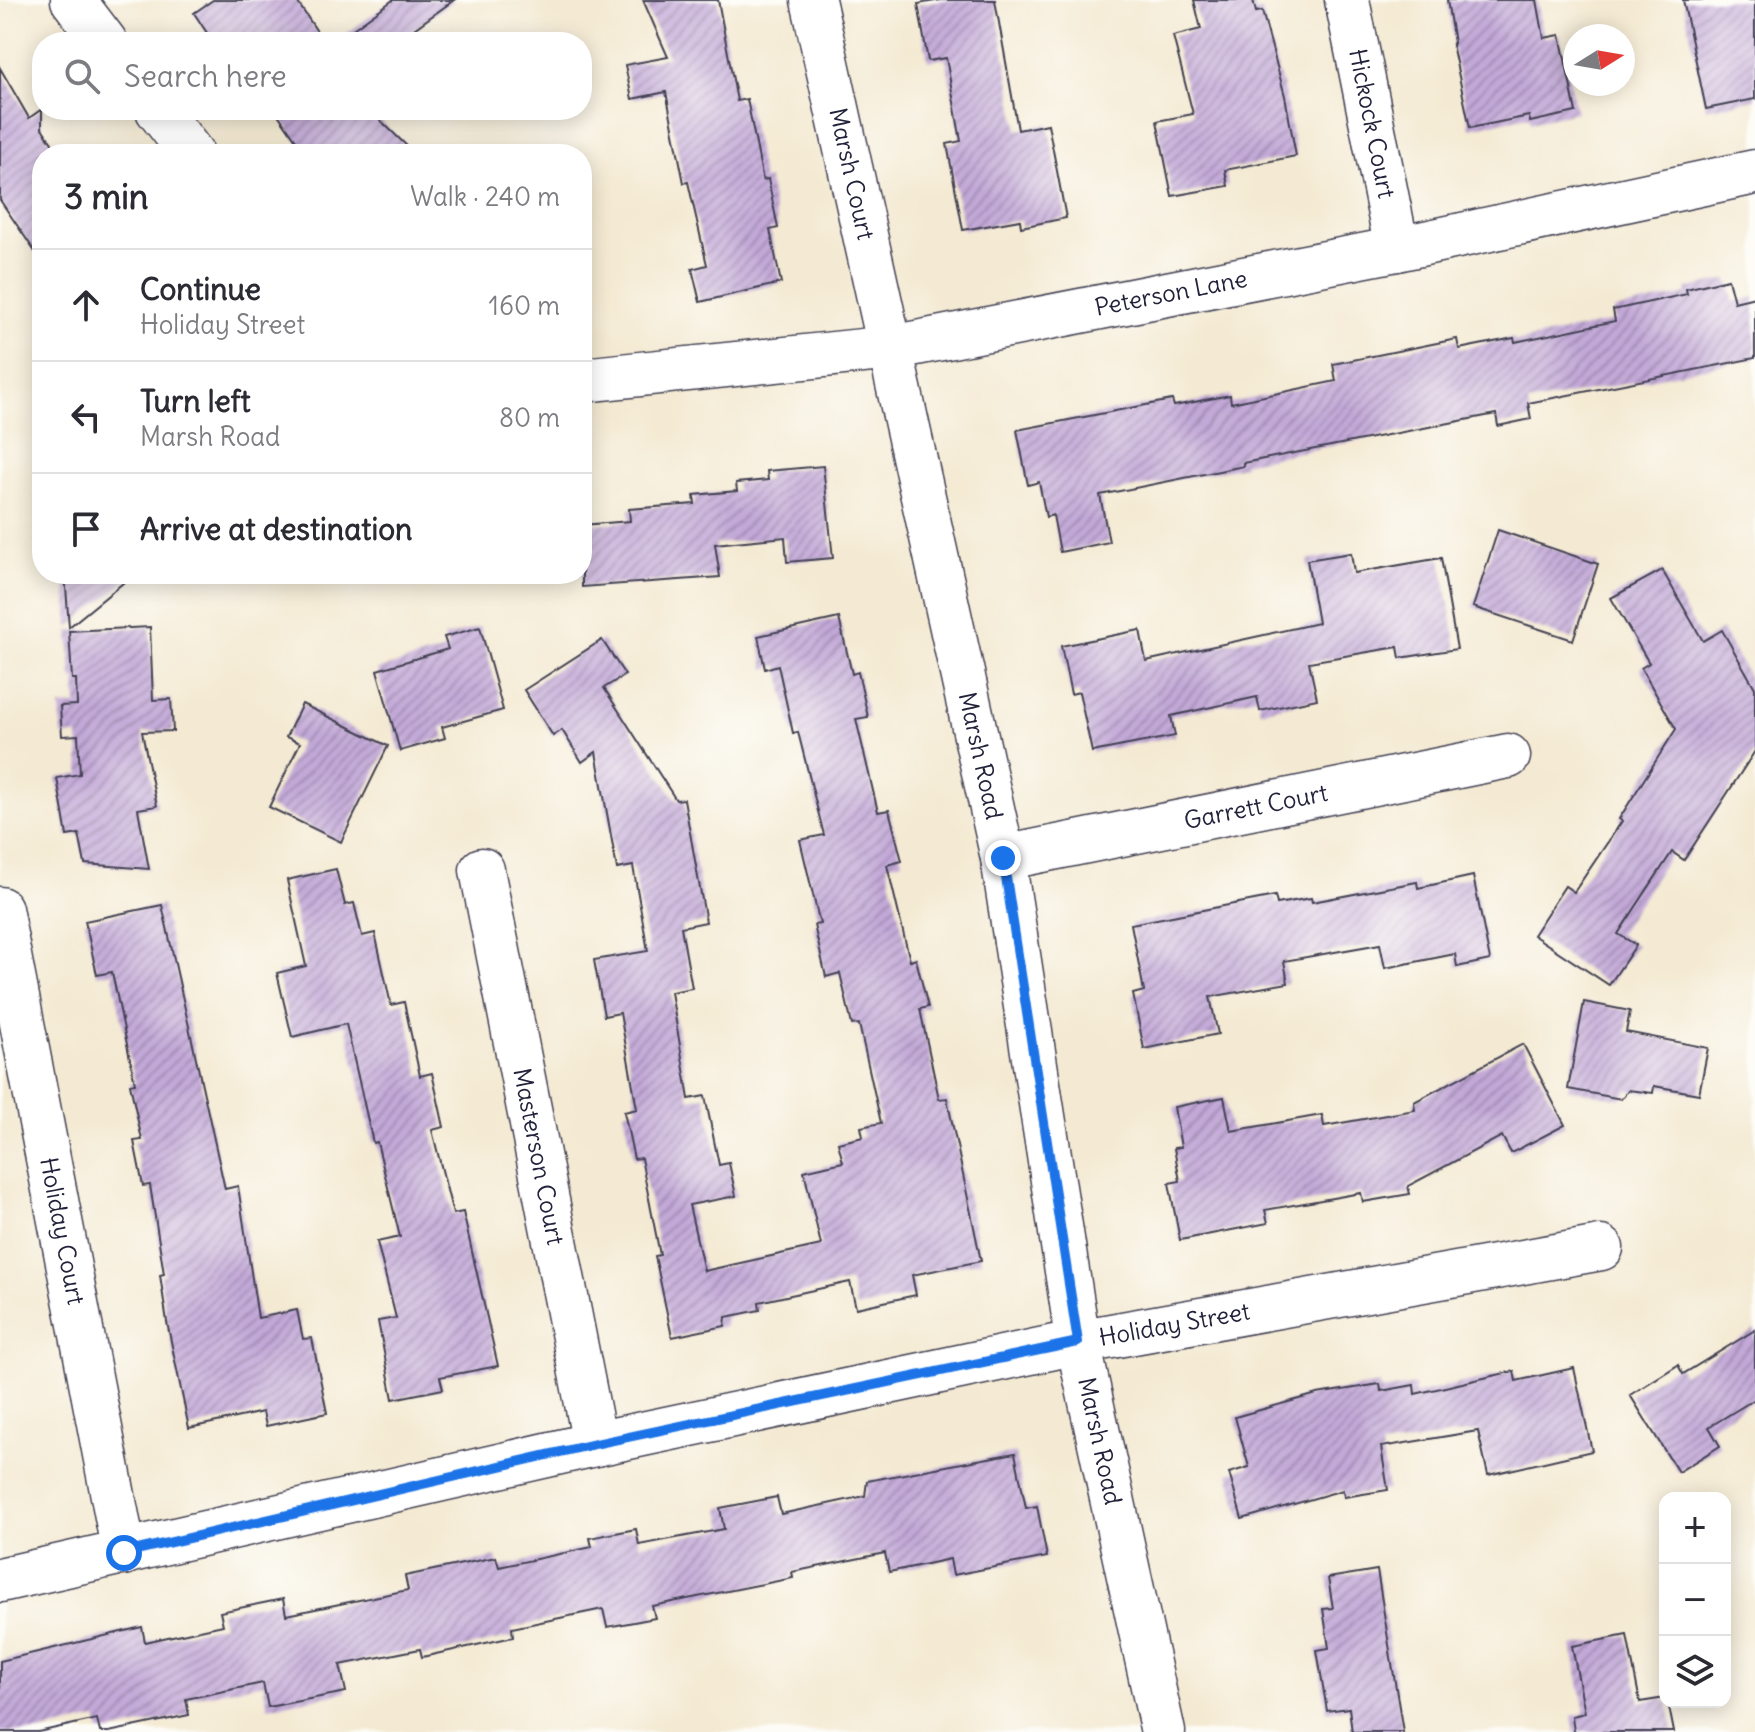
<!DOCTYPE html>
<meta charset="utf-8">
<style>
body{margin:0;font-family:Delius,sans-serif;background:#f2f2f3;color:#2b2b33}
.controls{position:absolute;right:24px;bottom:24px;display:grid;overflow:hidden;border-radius:16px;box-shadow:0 4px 20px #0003}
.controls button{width:72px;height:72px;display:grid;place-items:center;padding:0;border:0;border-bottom:2px solid #e1e1e2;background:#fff;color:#2b2b33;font:40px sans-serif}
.compass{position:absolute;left:1563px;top:24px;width:72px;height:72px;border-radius:50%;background:#fff;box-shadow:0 4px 20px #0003;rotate:79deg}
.stop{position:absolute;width:24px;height:24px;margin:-18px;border:6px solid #1a73e8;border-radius:50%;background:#fff}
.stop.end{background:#1a73e8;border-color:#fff;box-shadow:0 2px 8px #0008}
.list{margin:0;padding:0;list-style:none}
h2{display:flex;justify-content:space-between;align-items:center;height:104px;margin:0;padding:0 32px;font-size:34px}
h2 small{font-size:26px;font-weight:400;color:#7c7c81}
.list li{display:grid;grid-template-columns:52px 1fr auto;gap:24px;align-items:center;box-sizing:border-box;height:112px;padding:0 32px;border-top:2px solid #e1e1e2}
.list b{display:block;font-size:30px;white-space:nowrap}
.list p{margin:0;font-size:26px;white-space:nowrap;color:#7c7c81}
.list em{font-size:26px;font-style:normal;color:#7c7c81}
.icon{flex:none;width:44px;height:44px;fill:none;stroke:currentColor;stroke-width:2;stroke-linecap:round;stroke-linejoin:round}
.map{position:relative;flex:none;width:1755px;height:1732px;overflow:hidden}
.search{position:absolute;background:#fff;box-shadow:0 4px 20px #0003;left:32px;top:32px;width:560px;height:88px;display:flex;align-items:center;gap:20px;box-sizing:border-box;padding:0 28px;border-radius:32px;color:#7c7c81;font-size:30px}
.panel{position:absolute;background:#fff;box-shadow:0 4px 20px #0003;left:32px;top:144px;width:560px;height:440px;border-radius:32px}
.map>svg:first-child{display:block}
</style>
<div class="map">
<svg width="1755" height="1732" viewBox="0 0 1755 1732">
<defs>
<pattern id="building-hatch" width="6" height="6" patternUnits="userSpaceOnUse" patternTransform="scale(2)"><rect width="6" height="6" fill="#c3a9d8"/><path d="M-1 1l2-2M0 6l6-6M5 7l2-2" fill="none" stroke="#9e89b0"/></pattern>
</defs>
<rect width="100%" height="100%" fill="#fdfcf7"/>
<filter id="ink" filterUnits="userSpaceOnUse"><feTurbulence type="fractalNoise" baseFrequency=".0125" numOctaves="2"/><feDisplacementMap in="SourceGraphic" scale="16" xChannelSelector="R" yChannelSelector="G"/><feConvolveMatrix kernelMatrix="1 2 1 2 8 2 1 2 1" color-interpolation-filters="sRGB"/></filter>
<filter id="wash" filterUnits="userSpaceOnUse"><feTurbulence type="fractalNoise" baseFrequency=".006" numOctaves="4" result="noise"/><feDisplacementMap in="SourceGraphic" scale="32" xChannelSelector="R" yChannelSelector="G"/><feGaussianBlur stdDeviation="1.8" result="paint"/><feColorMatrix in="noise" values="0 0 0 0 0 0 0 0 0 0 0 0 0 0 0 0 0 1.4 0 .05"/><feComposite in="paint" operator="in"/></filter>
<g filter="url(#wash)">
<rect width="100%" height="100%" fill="#f4ead3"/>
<g id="blocks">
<g fill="url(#building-hatch)">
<polygon points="213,0 296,0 324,42 213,42 194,13"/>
<polygon points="393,0 454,0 396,42 335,42"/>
<polygon points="643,0 718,0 737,101 747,99 763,180 768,179 778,228 770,230 781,283 700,302 692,269 707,265 688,182 684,183 666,92 632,99 625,65 668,57"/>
<polygon points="941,0 995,0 1018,130 1048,124 1066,218 1021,227 1020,220 963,230 947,144 961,141 946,58 928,61 918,4"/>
<polygon points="1194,0 1253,0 1256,12 1262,11 1285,96 1296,156 1225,170 1228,186 1172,196 1157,121 1193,114 1173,36 1201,29"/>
<polygon points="1447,0 1537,0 1544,38 1560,35 1576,112 1530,122 1529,116 1470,128 1452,44 1454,43"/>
<polygon points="1683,0 1755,0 1755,99 1706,109"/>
<polygon points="0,68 29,118 42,109 42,128 59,154 42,154 42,262 0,200"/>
<polygon points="275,110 370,110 415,154 309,154 296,140"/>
<polygon points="1728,279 1734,302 1755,297 1755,358 1528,403 1531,419 1498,426 1496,414 1243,463 1244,466 1100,495 1109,542 1060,552 1053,515 1046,517 1039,482 1028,485 1017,430 1172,400 1174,406 1230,395 1231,403 1336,381 1333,364 1457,339 1459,349 1514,338 1515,342 1615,321 1613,310 1687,294 1686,289"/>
<polygon points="823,466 833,558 787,562 785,537 715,544 720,577 582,587 582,525 630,521 629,509 695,504 694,495 737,491 736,483 768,480 767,471"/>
<polygon points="1498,530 1598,564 1573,640 1473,607"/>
<polygon points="1351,553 1354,573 1441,558 1457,649 1400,658 1398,647 1309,662 1317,699 1260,711 1257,697 1171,716 1175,736 1092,752 1079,692 1071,694 1061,646 1140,630 1146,661 1318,623 1307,560"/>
<polygon points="1662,570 1703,641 1722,630 1755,688 1755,751 1684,860 1672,852 1618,934 1636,945 1609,985 1533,935 1565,886 1574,892 1622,821 1619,819 1676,729 1641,668 1649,663 1611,598"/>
<polygon points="65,574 134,574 69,627"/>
<polygon points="839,618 852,674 858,672 868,717 856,719 878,812 889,810 902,861 887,865 910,961 916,959 928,1007 920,1009 939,1099 947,1098 981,1261 912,1275 916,1295 856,1308 850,1282 759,1302 760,1310 726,1317 725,1326 672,1337 655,1256 660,1255 641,1158 634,1159 624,1112 637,1109 620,1013 604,1016 594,960 648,951 633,866 617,869 596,752 582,762 562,730 553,736 524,690 602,640 625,675 604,688 676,800 684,799 706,922 681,927 692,988 671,992 689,1099 705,1096 719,1165 729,1163 736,1196 689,1205 704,1271 821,1245 804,1171 843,1162 838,1143 863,1137 861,1127 881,1123 859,1024 852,1025 840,973 826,977 814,925 820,924 800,840 824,835 798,732 793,733 778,665 765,669 758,636"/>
<polygon points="150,627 153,700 171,699 173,731 142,732 157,806 138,809 149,869 85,864 79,834 67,836 57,778 80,774 78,735 62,736 60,706 77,705 76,679 72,679 69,631"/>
<polygon points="480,627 503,710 442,727 445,738 400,751 377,670 448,649 444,637"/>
<polygon points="302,704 388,746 341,842 269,807 300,743 286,737"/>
<polygon points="336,869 345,905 354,903 362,936 375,933 391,1005 404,1002 420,1076 432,1073 444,1127 432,1130 453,1214 463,1212 498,1366 440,1377 443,1389 393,1399 378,1321 396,1318 377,1242 400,1237 377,1142 373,1143 346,1024 292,1037 277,973 306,966 287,880"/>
<polygon points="1473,876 1490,960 1457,967 1455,954 1385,968 1380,944 1284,961 1288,983 1210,997 1218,1034 1144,1049 1133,994 1144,991 1131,924 1275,896 1277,904 1311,898 1312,902 1417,882 1418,888"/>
<polygon points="162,905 225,1189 238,1186 258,1318 297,1310 303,1339 312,1338 327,1413 266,1426 263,1412 189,1428 167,1322 160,1275 164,1274 150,1185 143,1186 134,1141 142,1140 130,1084 135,1083 112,972 97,975 85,921"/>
<polygon points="1584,1002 1630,1011 1626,1032 1708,1048 1699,1094 1654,1086 1653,1093 1628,1090 1621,1099 1568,1089"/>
<polygon points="1523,1044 1565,1125 1511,1153 1502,1136 1408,1186 1410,1194 1363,1202 1361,1193 1265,1210 1268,1223 1180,1240 1169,1183 1180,1181 1174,1148 1181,1147 1174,1107 1224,1097 1231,1131 1322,1115 1324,1126 1415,1110 1414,1102"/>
<polygon points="1755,1330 1755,1399 1709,1427 1720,1446 1678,1472 1630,1395 1678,1365 1683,1374"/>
<polygon points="1574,1368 1592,1451 1488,1475 1478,1431 1381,1447 1388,1490 1344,1497 1343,1490 1242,1519 1229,1473 1249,1467 1235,1417 1317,1394 1380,1384 1381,1391 1414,1385 1415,1394 1514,1371 1516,1381"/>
<polygon points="1015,1453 1026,1508 1037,1506 1047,1557 953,1575 950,1559 889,1572 885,1553 792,1572 793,1578 652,1606 655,1618 607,1627 603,1609 512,1628 513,1637 422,1657 420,1649 340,1665 346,1692 268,1707 263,1683 186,1699 189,1715 109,1732 100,1732 97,1719 38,1732 0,1732 0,1661 142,1627 145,1642 223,1625 220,1612 283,1599 286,1615 408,1590 405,1576 496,1557 499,1567 592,1547 590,1538 636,1529 639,1545 724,1529 720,1508 777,1497 781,1514 865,1496 867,1481"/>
<polygon points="1377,1570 1403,1732 1352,1732 1349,1708 1327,1711 1317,1650 1329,1648 1323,1609 1333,1608 1328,1578"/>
<polygon points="1627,1635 1640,1702 1665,1698 1665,1702 1668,1702 1674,1732 1574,1732 1572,1716 1585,1713 1572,1646"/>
</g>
</g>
</g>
<g filter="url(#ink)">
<use href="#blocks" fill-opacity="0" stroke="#424052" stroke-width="2"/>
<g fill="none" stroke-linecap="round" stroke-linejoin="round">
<g stroke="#424052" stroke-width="47">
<g id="minor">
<polyline points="73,0 105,42"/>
<path id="s1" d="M813,0L1003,858L1078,1342L1163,1732"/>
<path id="s2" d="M1347,0L1397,249"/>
<polyline points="158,110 192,154"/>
<path id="s3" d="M582,380L891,348L1397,249L1755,172"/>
<path id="s4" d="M1003,858L1508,756"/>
<path id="s5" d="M482,870L595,1444"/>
<path id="s6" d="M0,909L124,1553"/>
<path id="s7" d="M0,1580L595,1444L1078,1342L1601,1248"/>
</g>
</g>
<use href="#minor" stroke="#fff" stroke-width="44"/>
</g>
</g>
<g fill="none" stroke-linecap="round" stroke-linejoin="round" filter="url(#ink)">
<polyline stroke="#1a73e8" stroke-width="10" points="124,1553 595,1444 1078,1342 1003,858"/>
</g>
<g text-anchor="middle" stroke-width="6" stroke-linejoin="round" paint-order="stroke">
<g font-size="24" fill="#22223b" stroke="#fdfcf7">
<text dy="8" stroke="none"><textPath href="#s2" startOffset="126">Hickock Court</textPath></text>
<text dy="8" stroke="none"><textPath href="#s1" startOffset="178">Marsh Court</textPath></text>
<text dy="8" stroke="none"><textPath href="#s3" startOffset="596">Peterson Lane</textPath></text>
<text dy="8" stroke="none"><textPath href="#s1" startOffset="774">Marsh Road</textPath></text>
<text dy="8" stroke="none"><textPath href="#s4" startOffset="258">Garrett Court</textPath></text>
<text dy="8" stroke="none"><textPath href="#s5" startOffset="292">Masterson Court</textPath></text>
<text dy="8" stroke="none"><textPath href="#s6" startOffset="328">Holiday Court</textPath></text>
<text dy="8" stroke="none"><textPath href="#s7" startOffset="1202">Holiday Street</textPath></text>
<text dy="8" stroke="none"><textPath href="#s1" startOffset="1470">Marsh Road</textPath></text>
</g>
</g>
</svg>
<div class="controls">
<button>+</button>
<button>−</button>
<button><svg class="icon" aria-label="layers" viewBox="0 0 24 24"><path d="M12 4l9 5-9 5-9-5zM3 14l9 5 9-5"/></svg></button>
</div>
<svg class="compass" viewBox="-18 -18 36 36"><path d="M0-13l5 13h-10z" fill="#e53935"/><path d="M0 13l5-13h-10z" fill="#7c7c81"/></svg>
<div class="stop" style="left:124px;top:1553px"></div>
<div class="stop end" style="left:1003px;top:858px"></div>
<div class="search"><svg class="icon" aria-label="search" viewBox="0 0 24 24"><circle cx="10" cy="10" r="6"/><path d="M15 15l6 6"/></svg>Search here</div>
<section class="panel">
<h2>3 min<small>Walk · 240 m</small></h2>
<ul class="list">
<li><svg class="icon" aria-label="ahead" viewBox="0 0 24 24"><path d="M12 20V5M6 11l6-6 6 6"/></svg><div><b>Continue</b><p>Holiday Street</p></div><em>160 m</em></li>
<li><svg class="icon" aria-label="left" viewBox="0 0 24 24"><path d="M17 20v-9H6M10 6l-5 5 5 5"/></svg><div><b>Turn left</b><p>Marsh Road</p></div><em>80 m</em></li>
<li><svg class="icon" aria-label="arrive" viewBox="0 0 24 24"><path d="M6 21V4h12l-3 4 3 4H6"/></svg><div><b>Arrive at destination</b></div></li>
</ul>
</section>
</div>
